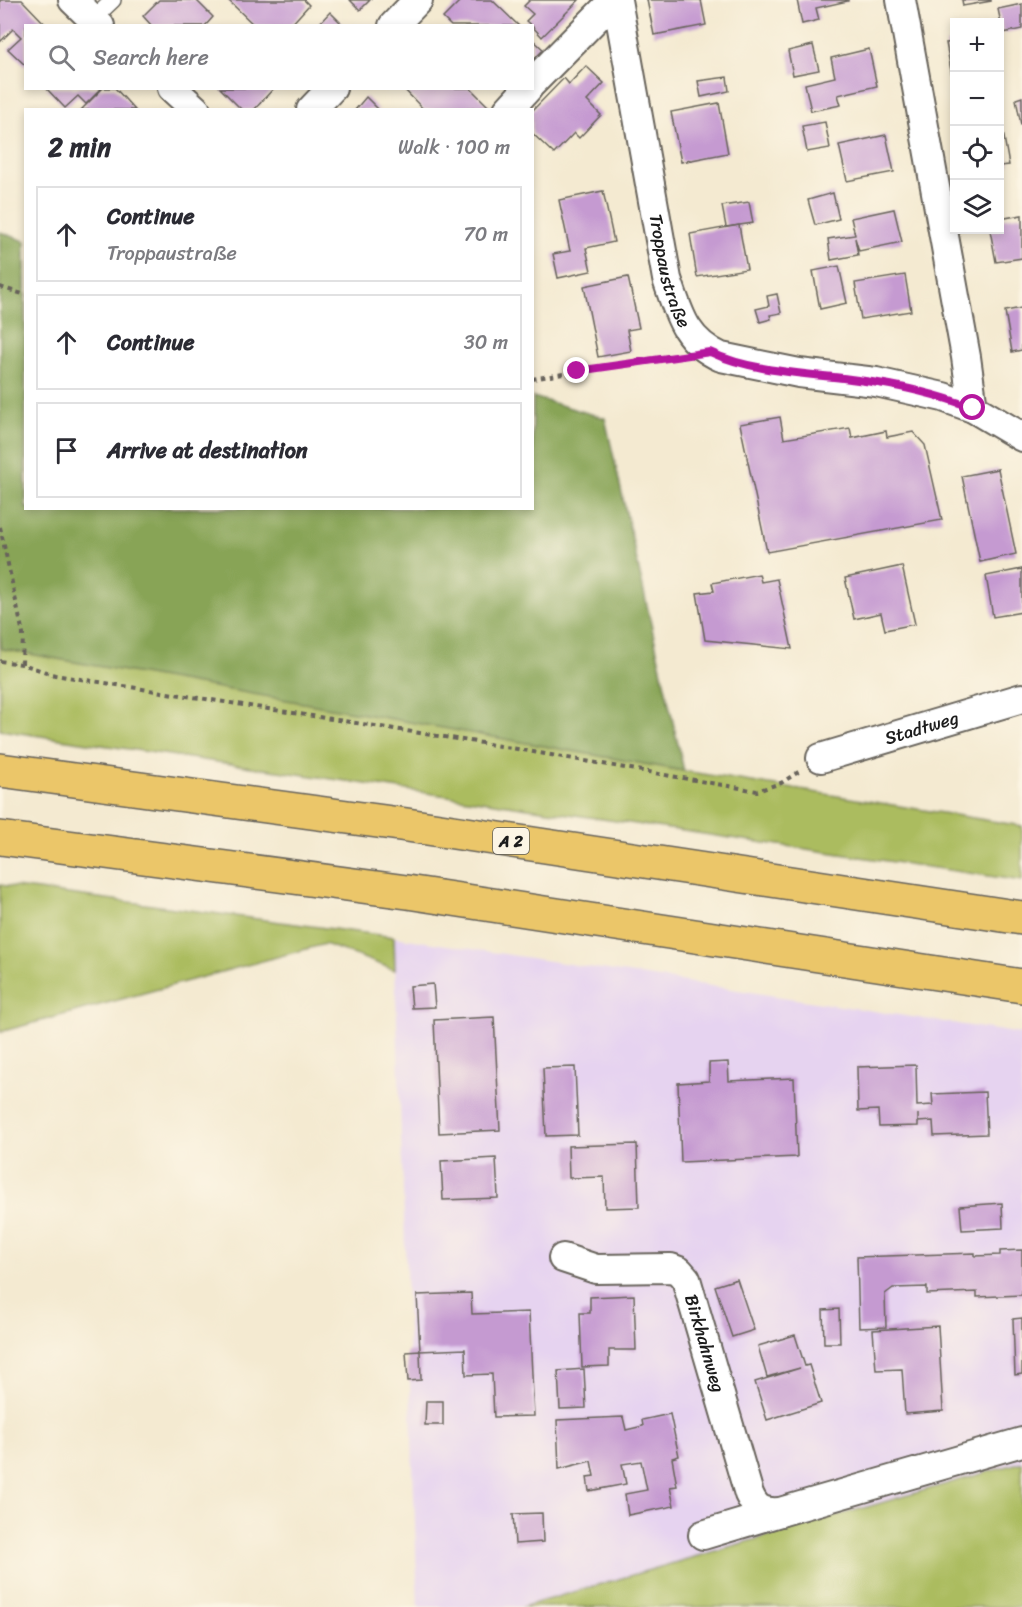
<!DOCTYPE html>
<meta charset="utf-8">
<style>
body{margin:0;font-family:Sriracha,sans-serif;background:#f7f7f7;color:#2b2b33}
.controls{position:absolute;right:18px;top:18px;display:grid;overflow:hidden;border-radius:0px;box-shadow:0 3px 9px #0003}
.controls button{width:54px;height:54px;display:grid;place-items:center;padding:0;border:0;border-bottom:2px solid #e1e1e2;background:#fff;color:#2b2b33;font:30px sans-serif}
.stop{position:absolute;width:18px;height:18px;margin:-14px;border:4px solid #b5179e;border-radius:50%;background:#fff}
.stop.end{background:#b5179e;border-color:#fff;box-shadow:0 2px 6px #0008}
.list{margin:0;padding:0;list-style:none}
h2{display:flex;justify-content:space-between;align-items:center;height:78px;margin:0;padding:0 24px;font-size:26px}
h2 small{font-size:20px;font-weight:400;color:#7c7c81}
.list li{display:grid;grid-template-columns:39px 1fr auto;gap:18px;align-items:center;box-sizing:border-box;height:96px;margin:0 12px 12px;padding:0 12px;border:2px solid #e1e1e2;border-radius:0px}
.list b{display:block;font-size:22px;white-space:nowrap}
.list p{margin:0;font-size:20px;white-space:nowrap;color:#7c7c81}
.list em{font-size:20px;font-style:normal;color:#7c7c81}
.icon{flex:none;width:33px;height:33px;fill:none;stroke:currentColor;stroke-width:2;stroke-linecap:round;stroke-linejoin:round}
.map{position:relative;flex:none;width:1022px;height:1607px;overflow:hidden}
.search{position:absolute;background:#fff;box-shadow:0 3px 9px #0003;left:24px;top:24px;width:510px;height:66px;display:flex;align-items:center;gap:15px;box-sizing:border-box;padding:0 21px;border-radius:0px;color:#7c7c81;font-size:22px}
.panel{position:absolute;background:#fff;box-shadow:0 3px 9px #0003;left:24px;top:108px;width:510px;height:402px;border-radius:0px}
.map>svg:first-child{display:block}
</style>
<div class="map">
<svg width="1022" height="1607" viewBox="0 0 1022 1607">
<rect width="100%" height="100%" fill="#fcf5e5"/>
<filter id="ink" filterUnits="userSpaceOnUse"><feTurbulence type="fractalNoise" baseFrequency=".0167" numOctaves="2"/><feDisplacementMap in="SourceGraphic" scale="12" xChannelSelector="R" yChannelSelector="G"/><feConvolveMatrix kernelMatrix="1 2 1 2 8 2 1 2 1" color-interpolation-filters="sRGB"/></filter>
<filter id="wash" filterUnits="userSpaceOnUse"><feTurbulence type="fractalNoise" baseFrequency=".008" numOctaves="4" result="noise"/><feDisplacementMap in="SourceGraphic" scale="24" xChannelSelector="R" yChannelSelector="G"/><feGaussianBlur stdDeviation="1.35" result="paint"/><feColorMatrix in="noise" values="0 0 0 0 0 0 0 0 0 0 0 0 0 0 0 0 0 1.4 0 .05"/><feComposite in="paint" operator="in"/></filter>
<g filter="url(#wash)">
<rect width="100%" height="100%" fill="#f4ead1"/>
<polygon fill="#e6d3f0" points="394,937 1022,1034 1022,1462 522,1607 418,1607"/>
<g fill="#abbc5f" stroke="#646c3e" stroke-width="1.5">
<polygon points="0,633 3,649 684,771 1022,826 1022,881 0,730"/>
<polygon points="0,885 394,937 395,970 325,944 0,1032"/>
<polygon points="1022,1462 1022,1607 522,1607"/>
</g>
<polygon fill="#88a456" stroke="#526039" stroke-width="1.5" points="0,232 25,241 26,508 532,508 533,397 605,418 684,771 2,649 0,633"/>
<g id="blocks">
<g fill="#c59ad1">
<polygon points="0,0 22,0 47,26 26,26 26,66 8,49 21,37 13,29 0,42"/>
<polygon points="159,0 196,0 213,17 205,26 152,26 143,16"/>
<polygon points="228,0 304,0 309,5 290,26 255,26"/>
<polygon points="350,0 370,0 360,10"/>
<polygon points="461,0 492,0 519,26 451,26 443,18"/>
<polygon points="530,0 579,0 542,37 532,26 526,21 533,14 524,6"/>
<polygon points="647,0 701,0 706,25 654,35"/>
<polygon points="797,0 848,0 848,1 816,8 819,20 802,24"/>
<polygon points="962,0 991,0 991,1 963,6"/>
<polygon points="1022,4 1022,29 1003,33 998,9"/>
<polygon points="330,12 344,26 317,26"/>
<polygon points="532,39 546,52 532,66"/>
<polygon points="954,42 954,82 953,82 946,43"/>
<polygon points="813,45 819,70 793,75 788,51"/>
<polygon points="869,49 877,86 838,95 841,105 811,111 805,84 835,77 831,58"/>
<polygon points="586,66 604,83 587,101 601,115 579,138 574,133 554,154 532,133 532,111 564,78 569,84"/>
<polygon points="727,77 729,91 701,97 698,81"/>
<polygon points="46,88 102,88 86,104 78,96 65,108"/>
<polygon points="103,88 115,88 135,110 81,110"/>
<polygon points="220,88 274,88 254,110 242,110"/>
<polygon points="403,88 470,88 490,108 424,110"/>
<polygon points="366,97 379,110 355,110"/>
<polygon points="1022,97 1022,125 1021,125 1016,99"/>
<polygon points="719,103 728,153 681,162 671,112"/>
<polygon points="825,122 830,148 807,152 802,126"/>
<polygon points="1000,126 1002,126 1009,165 1000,166"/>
<polygon points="886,135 894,172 847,181 839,145"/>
<polygon points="603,191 614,242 586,248 591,271 558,278 553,254 570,251 559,200"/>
<polygon points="833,193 839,219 815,225 808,200"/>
<polygon points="749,202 753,223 726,227 722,206"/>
<polygon points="894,209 902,242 859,251 855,238 858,255 831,260 828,239 855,235 851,218"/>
<polygon points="1022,215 1022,258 996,262 990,230 1000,230 1000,219"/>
<polygon points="739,225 747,269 697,277 690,234"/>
<polygon points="839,266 847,303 820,309 813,271"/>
<polygon points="905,275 911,311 861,319 855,283"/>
<polygon points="628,277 639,328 627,330 631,351 598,357 584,286"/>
<polygon points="777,294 781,313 770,315 771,319 760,322 756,309 769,306 767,296"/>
<polygon points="1022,308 1022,350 1012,352 1005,311"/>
<polygon points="780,417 784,439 850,428 852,438 886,431 887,437 913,432 925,445 942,520 767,552 740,424"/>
<polygon points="998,469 1016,554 980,562 962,476"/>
<polygon points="902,566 915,624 885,630 881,613 854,619 845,578"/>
<polygon points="1022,569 1022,612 993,617 986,576"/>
<polygon points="759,574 761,582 777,579 792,649 705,640 697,593 714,591 712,583"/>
<polygon points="433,984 435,1007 412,1008 410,986"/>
<polygon points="494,1017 500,1130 439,1133 434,1020"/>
<polygon points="728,1062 729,1081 794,1078 797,1157 681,1162 678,1083 709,1081 709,1063"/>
<polygon points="916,1065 917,1106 933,1105 932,1094 985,1092 987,1134 934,1136 933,1121 918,1122 918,1114 918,1126 879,1127 878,1110 858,1111 857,1067"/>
<polygon points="575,1067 578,1135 546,1136 543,1068"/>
<polygon points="637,1144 639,1207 605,1208 604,1177 569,1178 568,1146"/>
<polygon points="496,1158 498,1198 443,1200 441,1161"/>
<polygon points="1002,1203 1003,1228 962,1230 960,1206"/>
<polygon points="1022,1250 1022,1295 977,1297 977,1292 927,1294 927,1287 893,1288 885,1294 886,1327 859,1328 857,1257 975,1253 975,1256 1000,1255 1000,1251"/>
<polygon points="737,1279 754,1330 732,1337 715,1286"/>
<polygon points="471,1293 472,1314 529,1312 534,1416 494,1417 492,1374 466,1375 465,1349 420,1351 417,1295"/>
<polygon points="634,1295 636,1350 609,1350 609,1366 582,1367 580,1313 590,1313 590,1297"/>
<polygon points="839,1309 840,1343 824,1343 823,1310"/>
<polygon points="1022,1318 1022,1374 1015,1375 1013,1319"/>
<polygon points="938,1326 943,1411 905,1414 902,1369 876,1370 873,1330"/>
<polygon points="795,1335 805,1366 809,1365 821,1403 767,1420 755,1382 800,1368 767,1377 758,1346"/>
<polygon points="420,1351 421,1380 408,1381 406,1352"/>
<polygon points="584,1369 586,1408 560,1409 558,1371"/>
<polygon points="426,1401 443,1401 443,1425 425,1425"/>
<polygon points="670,1414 679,1456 672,1458 677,1486 670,1487 674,1506 628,1515 625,1494 647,1490 641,1461 622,1464 626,1484 589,1491 587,1477 594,1476 591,1461 559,1469 557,1420 623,1417 626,1430 643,1426 642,1420"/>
<polygon points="542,1513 543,1542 515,1544 513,1514"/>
</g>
</g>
</g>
<g filter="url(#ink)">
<use href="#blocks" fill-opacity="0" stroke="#68645b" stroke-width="1.5"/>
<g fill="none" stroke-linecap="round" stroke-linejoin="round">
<g stroke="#68645b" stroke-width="18">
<polyline id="lane" points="93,19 113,0"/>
</g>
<g stroke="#68645b" stroke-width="32">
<g id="street">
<polyline points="73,0 100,26"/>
<path id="s1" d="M617,0L667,279C679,314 685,341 721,357L799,373L876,382L943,397L973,408L1022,437"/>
<polyline points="901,0 966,357 973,408"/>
<polyline points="393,26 418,0"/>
<polyline points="532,83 614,0"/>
<polyline points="172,88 196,110"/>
<polyline points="311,110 332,88"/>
<polyline points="508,110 528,88"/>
<path id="s2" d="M821,758L1022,698"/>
<path id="s3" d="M563,1258L596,1269L671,1268L679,1271L686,1279L749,1494C756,1510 763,1513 780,1512L1022,1442"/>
<polyline points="703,1535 780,1512"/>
</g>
</g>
<g stroke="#68645b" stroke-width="36">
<g id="highway">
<polyline points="0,770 407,825 1022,918"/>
<polyline points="0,838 407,892 1022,986"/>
</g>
</g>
<g stroke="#68645b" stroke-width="4" stroke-dasharray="4.5 4.5" stroke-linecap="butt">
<polyline points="0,287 26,295"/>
<polyline points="532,379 674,356"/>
<polyline points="0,527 23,634 22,664"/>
<polyline points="0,661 22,664 55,675 488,744 757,791 781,783 800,771"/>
</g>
<use href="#lane" stroke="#fff" stroke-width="15"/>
<use href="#street" stroke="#fff" stroke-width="28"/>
<use href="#highway" stroke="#ebc669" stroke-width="33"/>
</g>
</g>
<g fill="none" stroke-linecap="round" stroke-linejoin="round" filter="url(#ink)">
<path stroke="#b5179e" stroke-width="8" d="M577,371L710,352C751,372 813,374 858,380C897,385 937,394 973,408"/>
</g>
<g text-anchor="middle" stroke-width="6" stroke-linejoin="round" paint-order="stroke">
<rect fill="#fcf5e5" stroke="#5f5d58" stroke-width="1.5" x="493" y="828" width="36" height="26" rx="4.5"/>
<g font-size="16" font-weight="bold" fill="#1c1c1c">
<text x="511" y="847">A 2</text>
</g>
<g font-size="18" fill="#1c1c1c" stroke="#fcf5e5">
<text dy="6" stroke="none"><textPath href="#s1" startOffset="276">Troppaustraße</textPath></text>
<text dy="6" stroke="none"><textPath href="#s2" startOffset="105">Stadtweg</textPath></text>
<text dy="6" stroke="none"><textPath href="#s3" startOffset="196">Birkhahnweg</textPath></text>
</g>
</g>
</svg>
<div class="controls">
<button>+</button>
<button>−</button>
<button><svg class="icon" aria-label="locate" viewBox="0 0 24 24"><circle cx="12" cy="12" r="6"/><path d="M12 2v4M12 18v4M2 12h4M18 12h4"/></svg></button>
<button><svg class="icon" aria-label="layers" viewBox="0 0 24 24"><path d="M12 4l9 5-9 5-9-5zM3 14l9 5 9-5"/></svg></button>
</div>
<div class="stop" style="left:973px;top:408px"></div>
<div class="stop end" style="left:577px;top:371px"></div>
<div class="search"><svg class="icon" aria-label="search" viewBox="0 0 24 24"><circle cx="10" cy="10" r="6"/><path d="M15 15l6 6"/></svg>Search here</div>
<section class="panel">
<h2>2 min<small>Walk · 100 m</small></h2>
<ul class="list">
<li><svg class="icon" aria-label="ahead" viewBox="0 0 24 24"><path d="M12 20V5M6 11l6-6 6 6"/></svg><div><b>Continue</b><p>Troppaustraße</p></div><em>70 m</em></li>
<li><svg class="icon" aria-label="ahead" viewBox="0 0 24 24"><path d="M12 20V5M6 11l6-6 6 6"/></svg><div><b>Continue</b></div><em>30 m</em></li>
<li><svg class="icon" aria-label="arrive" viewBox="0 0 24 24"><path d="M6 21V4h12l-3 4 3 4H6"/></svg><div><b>Arrive at destination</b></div></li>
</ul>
</section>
</div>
